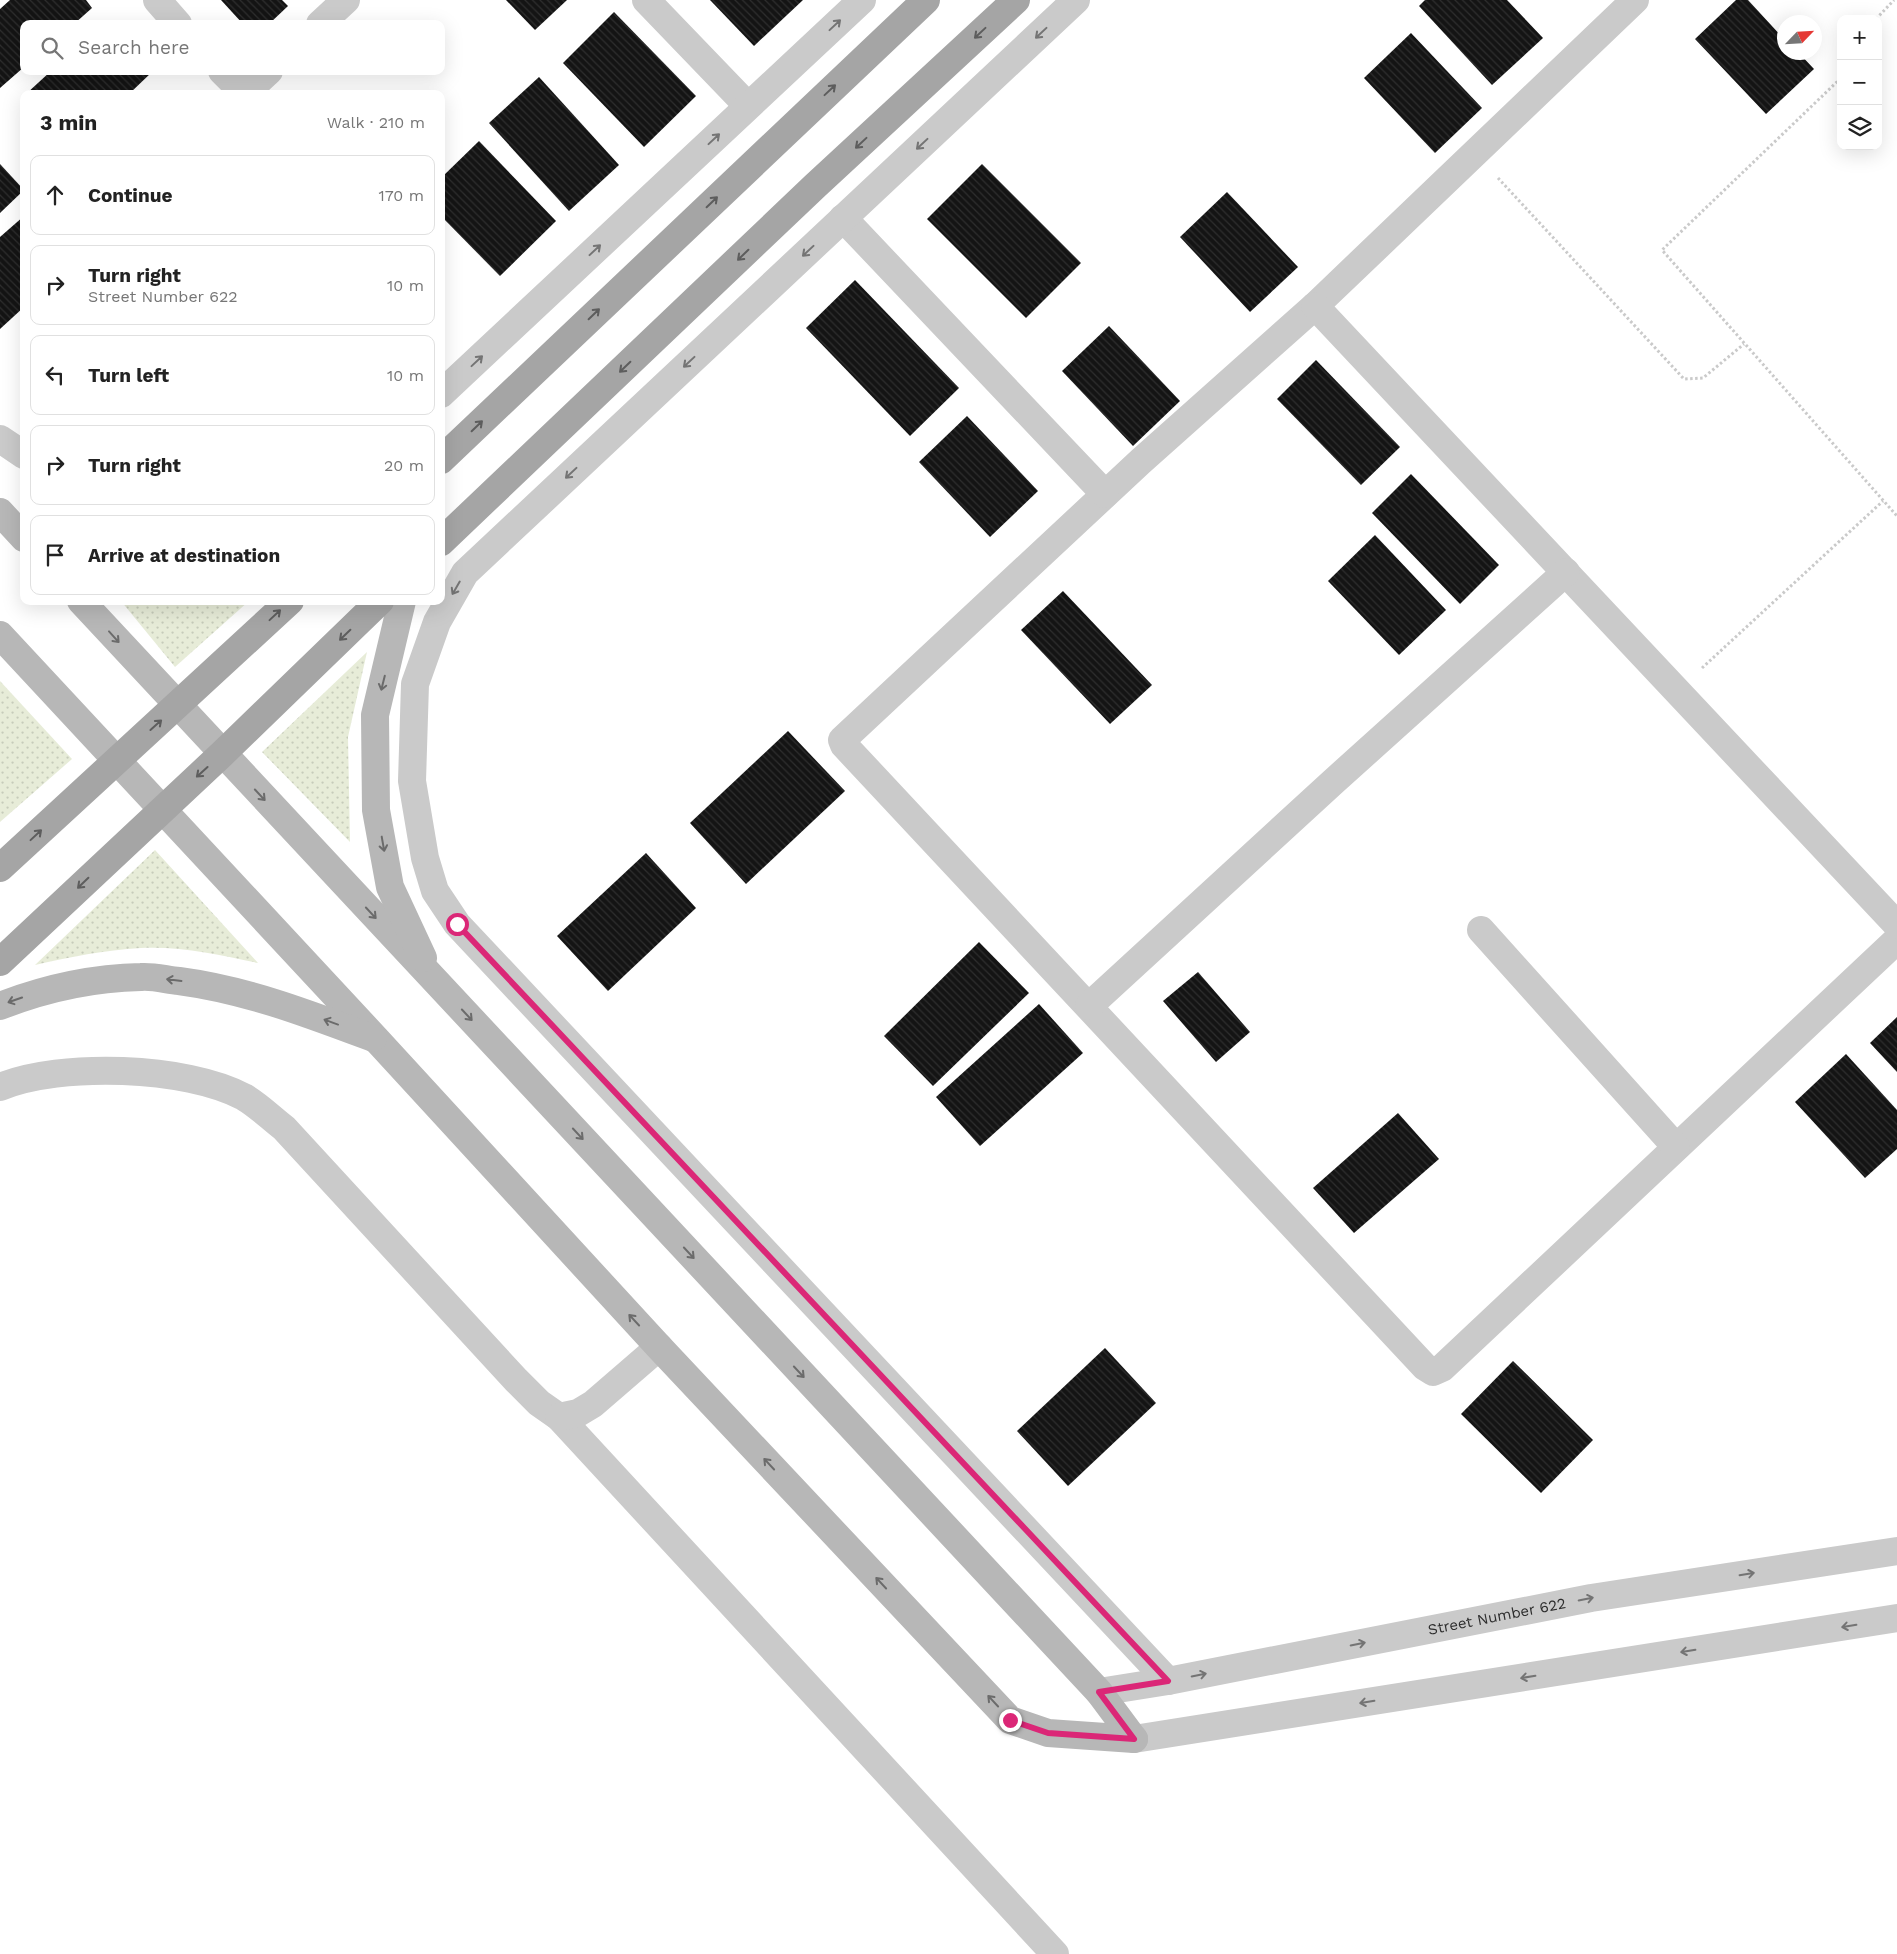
<!DOCTYPE html>
<meta charset="utf-8">
<style>
body{margin:0;font-family:"Work Sans",sans-serif;background:#f6f6f6;color:#222}
.controls{position:absolute;right:15px;top:15px;display:grid;overflow:hidden;border-radius:10px;box-shadow:0 5px 20px #0002}
.controls button{width:45px;height:45px;display:grid;place-items:center;padding:0;border:0;border-bottom:1px solid #e0e0e0;background:#fff;color:#222;font:25px sans-serif}
.compass{position:absolute;left:1777px;top:15px;width:45px;height:45px;border-radius:50%;background:#fff;box-shadow:0 5px 20px #0002;rotate:65deg}
.stop{position:absolute;width:15px;height:15px;margin:-11px;border:4px solid #db2777;border-radius:50%;background:#fff}
.stop.end{background:#db2777;border-color:#fff;box-shadow:0 1px 5px #0008}
.list{margin:0;padding:0;list-style:none}
h2{display:flex;justify-content:space-between;align-items:center;height:65px;margin:0;padding:0 20px;font-size:21px}
h2 small{font-size:16px;font-weight:400;color:#767676}
.list li{display:grid;grid-template-columns:32px 1fr auto;gap:15px;align-items:center;box-sizing:border-box;height:80px;margin:0 10px 10px;padding:0 10px;border:1px solid #e0e0e0;border-radius:10px}
.list b{display:block;font-size:19px;white-space:nowrap}
.list p{margin:0;font-size:16px;white-space:nowrap;color:#767676}
.list em{font-size:16px;font-style:normal;color:#767676}
.icon{flex:none;width:28px;height:28px;fill:none;stroke:currentColor;stroke-width:2;stroke-linecap:round;stroke-linejoin:round}
.map{position:relative;flex:none;width:1897px;height:1954px;overflow:hidden}
.search{position:absolute;background:#fff;box-shadow:0 5px 20px #0002;left:20px;top:20px;width:425px;height:55px;display:flex;align-items:center;gap:12px;box-sizing:border-box;padding:0 18px;border-radius:10px;color:#767676;font-size:19px}
.panel{position:absolute;background:#fff;box-shadow:0 5px 20px #0002;left:20px;top:90px;width:425px;height:515px;border-radius:10px}
.map>svg:first-child{display:block}
</style>
<div class="map">
<svg width="1897" height="1954" viewBox="0 0 1897 1954">
<defs>
<pattern id="park-dots" width="8" height="8" patternUnits="userSpaceOnUse" patternTransform="scale(1.25)"><rect width="8" height="8" fill="#e7ecd8"/><path d="M2 2h.1M6 6h.1" fill="none" stroke="#c6cbba" stroke-width="1.8" stroke-linecap="round"/></pattern>
<pattern id="building-back-hatch" width="6" height="6" patternUnits="userSpaceOnUse" patternTransform="scale(1.25)"><rect width="6" height="6" fill="#141414"/><path d="M-1 5l2 2M0 0l6 6M5-1l2 2" fill="none" stroke="#2e2e2e"/></pattern>
</defs>
<rect width="100%" height="100%" fill="#fff"/>
<g fill="url(#park-dots)">
<polygon points="121,601 249,601 175,667"/>
<polygon points="367,652 348,737 350,842 262,752"/>
<polygon points="0,681 72,759 0,822"/>
<path d="M155,850L258,963C221,955 180,946 141,948C104,950 70,957 35,965Z"/>
</g>
<g fill="url(#building-back-hatch)">
<polygon points="10,0 86,0 92,8 74,24 24,24 24,67 0,88 0,9"/>
<polygon points="221,0 282,0 288,6 269,24 243,24"/>
<polygon points="506,0 567,0 535,30"/>
<polygon points="710,0 803,0 754,46"/>
<polygon points="1425,0 1507,0 1543,38 1492,85 1419,6"/>
<polygon points="1736,0 1748,0 1784,39 1784,52 1798,52 1814,69 1766,114 1695,39"/>
<polygon points="614,12 696,96 644,147 563,63"/>
<polygon points="1411,33 1482,108 1435,153 1364,78"/>
<polygon points="51,71 151,71 152,72 129,94 26,94"/>
<polygon points="539,77 619,165 569,211 489,123"/>
<polygon points="479,141 556,221 500,276 441,216 441,178"/>
<polygon points="0,164 24,190 0,213"/>
<polygon points="982,164 1081,263 1026,318 927,219"/>
<polygon points="1227,192 1298,267 1250,312 1180,237"/>
<polygon points="24,216 24,307 0,329 0,237"/>
<polygon points="855,280 959,388 910,436 806,328"/>
<polygon points="1109,326 1180,401 1133,446 1062,371"/>
<polygon points="1316,360 1400,447 1361,485 1277,399"/>
<polygon points="967,416 1038,491 990,537 919,462"/>
<polygon points="1411,474 1499,565 1460,604 1372,513"/>
<polygon points="1375,535 1446,610 1399,655 1328,581"/>
<polygon points="1063,591 1152,685 1110,724 1021,630"/>
<polygon points="788,731 845,791 746,884 690,823"/>
<polygon points="646,853 696,908 608,991 557,936"/>
<polygon points="979,942 1029,993 933,1086 884,1036"/>
<polygon points="1198,972 1250,1032 1216,1062 1163,1001"/>
<polygon points="1039,1004 1083,1053 980,1146 936,1097"/>
<polygon points="1897,1017 1897,1072 1870,1043"/>
<polygon points="1846,1054 1897,1110 1897,1149 1865,1178 1795,1102"/>
<polygon points="1398,1113 1439,1159 1354,1233 1313,1188"/>
<polygon points="1105,1348 1156,1403 1068,1486 1017,1431"/>
<polygon points="1513,1361 1593,1440 1541,1493 1461,1414"/>
</g>
<g fill="none" stroke-linecap="round" stroke-linejoin="round">
<g stroke="#cacaca" stroke-width="3" stroke-dasharray="2.5 2.5" stroke-linecap="butt">
<polyline points="1876,19 1894,0"/>
<polyline points="1841,78 1662,250 1897,516"/>
<polyline points="1498,178 1684,379 1703,378 1744,344"/>
<polyline points="1702,668 1883,501"/>
</g>
<g stroke="#cacaca" stroke-width="28">
<polyline points="157,0 178,24"/>
<polyline points="646,0 748,106"/>
<polyline points="1635,0 1315,306 1141,461 842,740 844,745 1425,1367 1433,1372 1442,1368 1897,940"/>
<polyline points="320,24 346,0"/>
<polyline points="222,71 242,91 255,84 269,71"/>
<polyline points="843,218 1105,494"/>
<polyline points="1315,306 1897,925"/>
<polyline points="1481,930 1676,1147"/>
<polyline points="1089,1006 1333,782 1566,572"/>
</g>
<g stroke="#cacaca" stroke-width="28">
<polyline points="1076,0 465,573 437,622 415,684 412,781 425,858 435,891 457,924 1168,1681"/>
<polyline points="441,394 862,0"/>
<polyline points="0,439 24,455"/>
<path d="M0,1087C61,1062 186,1066 244,1097C258,1105 271,1118 284,1128L516,1380L539,1403L559,1417L1055,1954"/>
<polyline points="559,1417 578,1413 593,1404 659,1347"/>
<path id="s1" d="M1099,1692L1168,1681L1591,1598L1897,1551"/>
<polyline points="1134,1739 1897,1618"/>
</g>
<g stroke="#b7b7b7" stroke-width="28">
<polyline points="0,512 24,538"/>
<polyline points="81,601 1099,1692 1134,1739"/>
<polyline points="402,601 375,715 376,810 390,887 423,958"/>
<polyline points="0,635 376,1039 659,1347 1010,1720 1048,1733 1134,1739"/>
<path d="M0,1006C46,988 92,978 141,977C154,976 167,980 179,981C247,990 309,1014 373,1038"/>
</g>
<g stroke="#a5a5a5" stroke-width="28">
<polyline points="441,460 926,0"/>
<polyline points="441,542 815,186 1016,0"/>
<polyline points="0,868 290,601"/>
<polyline points="0,962 222,754 380,601"/>
</g>
</g>
<defs><path id="oneway-shaft" d="M-6 0H5M1.5-3L5.5 0L1.5 3" fill="none" stroke-width="1.6" stroke-linecap="round" stroke-linejoin="round" transform="scale(1.25)"/></defs>
<g stroke="#747474">
<use href="#oneway-shaft" transform="translate(835 25) rotate(-43)"/>
<use href="#oneway-shaft" transform="translate(1041 33) rotate(137)"/>
<use href="#oneway-shaft" transform="translate(714 139) rotate(-43)"/>
<use href="#oneway-shaft" transform="translate(922 144) rotate(137)"/>
<use href="#oneway-shaft" transform="translate(595 250) rotate(-43)"/>
<use href="#oneway-shaft" transform="translate(808 251) rotate(137)"/>
<use href="#oneway-shaft" transform="translate(477 361) rotate(-43)"/>
<use href="#oneway-shaft" transform="translate(689 362) rotate(137)"/>
<use href="#oneway-shaft" transform="translate(571 473) rotate(137)"/>
<use href="#oneway-shaft" transform="translate(456 588) rotate(120)"/>
<use href="#oneway-shaft" transform="translate(1747 1574) rotate(-9)"/>
<use href="#oneway-shaft" transform="translate(1586 1599) rotate(-11)"/>
<use href="#oneway-shaft" transform="translate(1849 1626) rotate(171)"/>
<use href="#oneway-shaft" transform="translate(1358 1644) rotate(-11)"/>
<use href="#oneway-shaft" transform="translate(1688 1651) rotate(171)"/>
<use href="#oneway-shaft" transform="translate(1199 1675) rotate(-11)"/>
<use href="#oneway-shaft" transform="translate(1528 1677) rotate(171)"/>
<use href="#oneway-shaft" transform="translate(1367 1702) rotate(171)"/>
</g>
<g stroke="#5d5d5d">
<use href="#oneway-shaft" transform="translate(980 33) rotate(137)"/>
<use href="#oneway-shaft" transform="translate(830 90) rotate(-43)"/>
<use href="#oneway-shaft" transform="translate(861 143) rotate(137)"/>
<use href="#oneway-shaft" transform="translate(712 202) rotate(-44)"/>
<use href="#oneway-shaft" transform="translate(743 255) rotate(136)"/>
<use href="#oneway-shaft" transform="translate(594 314) rotate(-44)"/>
<use href="#oneway-shaft" transform="translate(625 367) rotate(136)"/>
<use href="#oneway-shaft" transform="translate(477 426) rotate(-44)"/>
<use href="#oneway-shaft" transform="translate(275 615) rotate(-43)"/>
<use href="#oneway-shaft" transform="translate(345 635) rotate(136)"/>
<use href="#oneway-shaft" transform="translate(156 725) rotate(-42)"/>
<use href="#oneway-shaft" transform="translate(202 772) rotate(138)"/>
<use href="#oneway-shaft" transform="translate(36 835) rotate(-43)"/>
<use href="#oneway-shaft" transform="translate(83 883) rotate(136)"/>
</g>
<g stroke="#6b6b6b">
<use href="#oneway-shaft" transform="translate(114 637) rotate(48)"/>
<use href="#oneway-shaft" transform="translate(383 683) rotate(104)"/>
<use href="#oneway-shaft" transform="translate(260 795) rotate(47)"/>
<use href="#oneway-shaft" transform="translate(383 844) rotate(80)"/>
<use href="#oneway-shaft" transform="translate(371 913) rotate(47)"/>
<use href="#oneway-shaft" transform="translate(174 980) rotate(-173)"/>
<use href="#oneway-shaft" transform="translate(15 1000) rotate(161)"/>
<use href="#oneway-shaft" transform="translate(467 1015) rotate(47)"/>
<use href="#oneway-shaft" transform="translate(331 1022) rotate(-160)"/>
<use href="#oneway-shaft" transform="translate(578 1134) rotate(47)"/>
<use href="#oneway-shaft" transform="translate(689 1253) rotate(47)"/>
<use href="#oneway-shaft" transform="translate(634 1320) rotate(-133)"/>
<use href="#oneway-shaft" transform="translate(799 1372) rotate(47)"/>
<use href="#oneway-shaft" transform="translate(769 1464) rotate(-133)"/>
<use href="#oneway-shaft" transform="translate(881 1583) rotate(-133)"/>
<use href="#oneway-shaft" transform="translate(993 1701) rotate(-133)"/>
</g>
<g fill="none" stroke-linecap="round" stroke-linejoin="round">
<polyline stroke="#db2777" stroke-width="6" points="457,924 1168,1681 1099,1692 1134,1739 1048,1733 1010,1720"/>
</g>
<g text-anchor="middle" stroke-width="5" stroke-linejoin="round" paint-order="stroke">
<g font-size="15" fill="#2d2d2d" stroke="#fff">
<text dy="5" stroke="none"><textPath href="#s1" startOffset="405">Street Number 622</textPath></text>
</g>
</g>
</svg>
<div class="controls">
<button>+</button>
<button>−</button>
<button><svg class="icon" aria-label="layers" viewBox="0 0 24 24"><path d="M12 4l9 5-9 5-9-5zM3 14l9 5 9-5"/></svg></button>
</div>
<svg class="compass" viewBox="-18 -18 36 36"><path d="M0-13l5 13h-10z" fill="#e53935"/><path d="M0 13l5-13h-10z" fill="#767676"/></svg>
<div class="stop" style="left:457px;top:924px"></div>
<div class="stop end" style="left:1010px;top:1720px"></div>
<div class="search"><svg class="icon" aria-label="search" viewBox="0 0 24 24"><circle cx="10" cy="10" r="6"/><path d="M15 15l6 6"/></svg>Search here</div>
<section class="panel">
<h2>3 min<small>Walk · 210 m</small></h2>
<ul class="list">
<li><svg class="icon" aria-label="ahead" viewBox="0 0 24 24"><path d="M12 20V5M6 11l6-6 6 6"/></svg><div><b>Continue</b></div><em>170 m</em></li>
<li><svg class="icon" aria-label="right" viewBox="0 0 24 24"><path d="M7 20v-9h11M14 6l5 5-5 5"/></svg><div><b>Turn right</b><p>Street Number 622</p></div><em>10 m</em></li>
<li><svg class="icon" aria-label="left" viewBox="0 0 24 24"><path d="M17 20v-9H6M10 6l-5 5 5 5"/></svg><div><b>Turn left</b></div><em>10 m</em></li>
<li><svg class="icon" aria-label="right" viewBox="0 0 24 24"><path d="M7 20v-9h11M14 6l5 5-5 5"/></svg><div><b>Turn right</b></div><em>20 m</em></li>
<li><svg class="icon" aria-label="arrive" viewBox="0 0 24 24"><path d="M6 21V4h12l-3 4 3 4H6"/></svg><div><b>Arrive at destination</b></div></li>
</ul>
</section>
</div>
